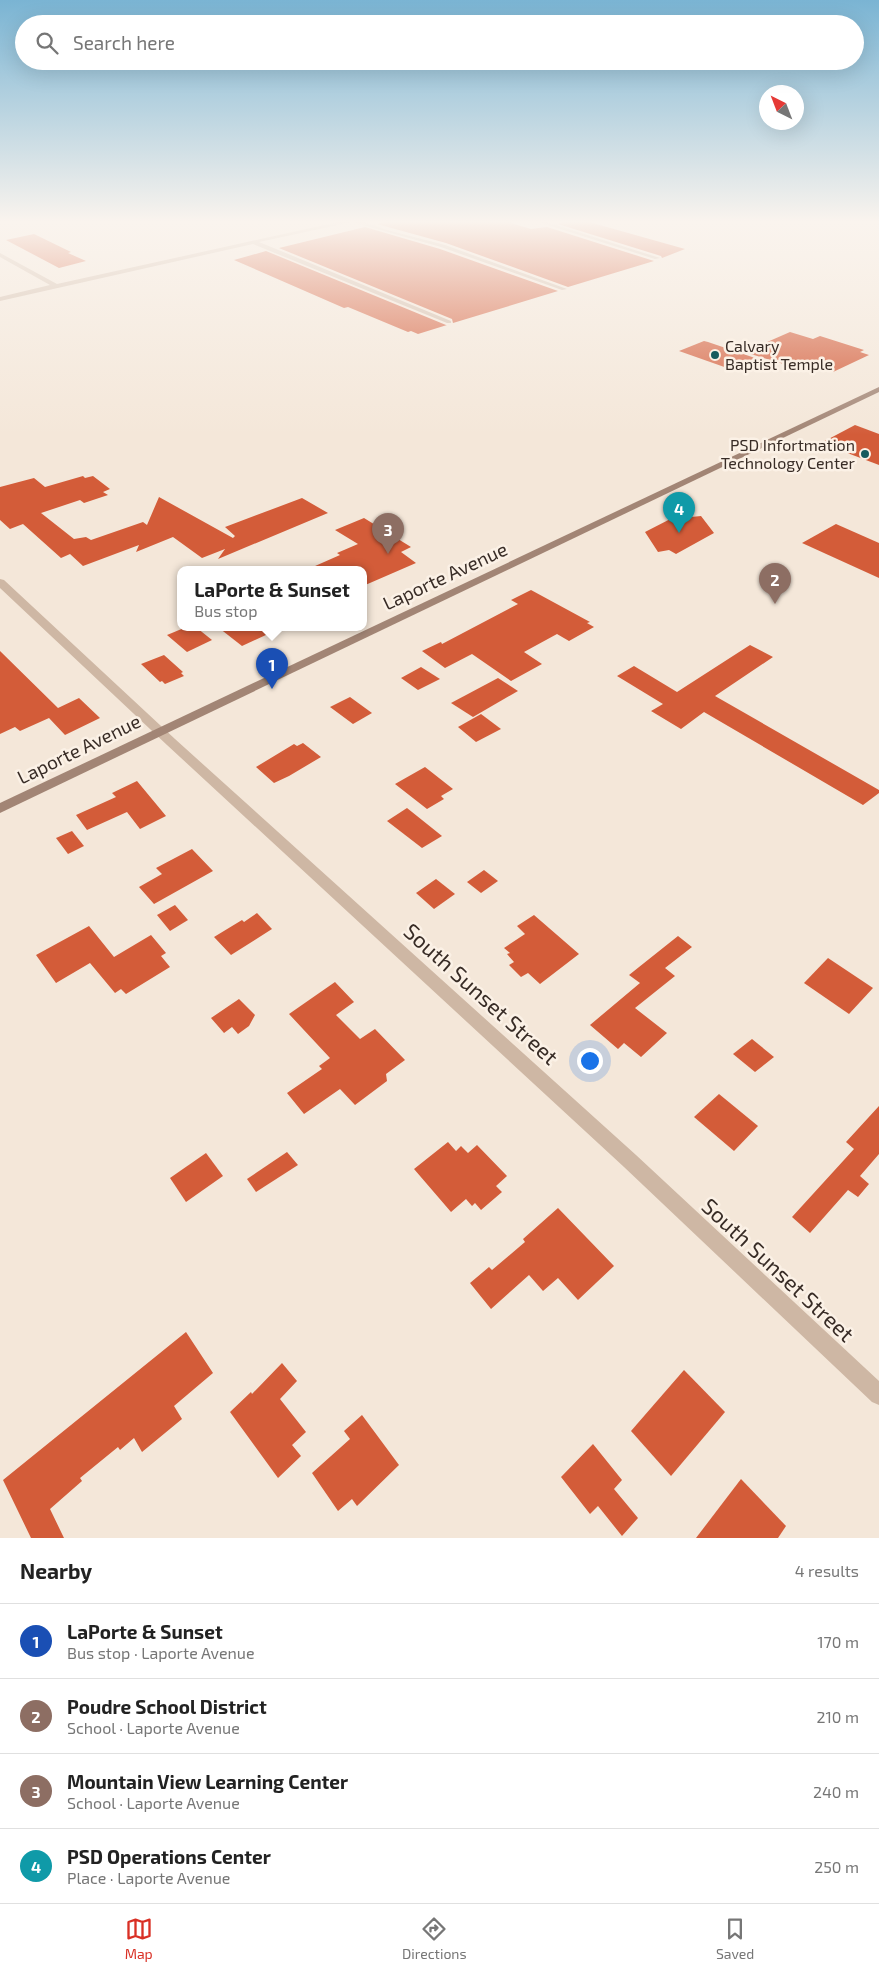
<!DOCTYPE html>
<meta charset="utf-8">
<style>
body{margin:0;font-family:"Exo 2",sans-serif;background:#f6f6f6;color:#222}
.compass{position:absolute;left:759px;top:85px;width:45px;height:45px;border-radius:50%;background:#fff;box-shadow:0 5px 20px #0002;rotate:318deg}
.you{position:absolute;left:589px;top:1060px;width:18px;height:18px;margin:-12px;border:4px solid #fff;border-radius:50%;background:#1a73e8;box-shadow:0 0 0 8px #1a73e833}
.badge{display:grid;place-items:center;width:32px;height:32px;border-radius:50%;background:#d93025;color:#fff;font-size:16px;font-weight:700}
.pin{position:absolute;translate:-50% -41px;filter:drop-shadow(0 1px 2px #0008)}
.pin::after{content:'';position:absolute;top:26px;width:18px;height:15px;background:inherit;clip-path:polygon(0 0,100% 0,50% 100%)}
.popup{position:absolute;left:177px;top:566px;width:190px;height:65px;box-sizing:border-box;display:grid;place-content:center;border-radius:10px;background:#fff;filter:drop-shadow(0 1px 4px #0005);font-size:16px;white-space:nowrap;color:#767676}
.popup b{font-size:19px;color:#222}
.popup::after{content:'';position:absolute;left:50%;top:100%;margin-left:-10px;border:10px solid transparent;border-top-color:#fff}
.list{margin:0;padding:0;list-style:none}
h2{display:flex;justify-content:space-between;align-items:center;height:65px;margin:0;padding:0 20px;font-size:21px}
h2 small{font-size:16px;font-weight:400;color:#767676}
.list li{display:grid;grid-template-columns:32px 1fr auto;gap:15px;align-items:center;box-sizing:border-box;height:75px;padding:0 20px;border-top:1px solid #e0e0e0}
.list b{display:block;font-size:19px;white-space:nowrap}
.list p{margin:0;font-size:16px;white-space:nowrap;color:#767676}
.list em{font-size:16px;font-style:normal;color:#767676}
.icon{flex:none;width:28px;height:28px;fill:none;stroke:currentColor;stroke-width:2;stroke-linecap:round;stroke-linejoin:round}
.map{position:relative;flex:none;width:879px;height:1538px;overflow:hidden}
.search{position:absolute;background:#fff;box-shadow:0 5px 20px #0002;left:15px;right:15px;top:15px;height:55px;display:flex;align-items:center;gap:12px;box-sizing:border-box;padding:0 18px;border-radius:28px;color:#767676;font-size:19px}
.sheet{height:365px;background:#fff}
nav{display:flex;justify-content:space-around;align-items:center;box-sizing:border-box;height:70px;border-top:1px solid #e0e0e0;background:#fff;font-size:14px;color:#767676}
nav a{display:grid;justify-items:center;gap:2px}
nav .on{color:#d93025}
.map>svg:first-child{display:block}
</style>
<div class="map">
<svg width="879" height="1538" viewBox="0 0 879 1538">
<rect width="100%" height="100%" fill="#f4e7d9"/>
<g fill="#d35c39">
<polygon points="395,220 511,220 511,223 531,229 547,227 654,261 568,287 446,243 377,224"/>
<polygon points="571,220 582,220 685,249 662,258 661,256 558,224"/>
<polygon points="365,227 440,249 558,291 453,323 452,319 279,248"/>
<polygon points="34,234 71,252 68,253 86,261 59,268 6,240"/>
<polygon points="266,251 446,325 447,325 418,334 411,331 408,332 348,307 344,308 234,260"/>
<polygon points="790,332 813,339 820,336 864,350 860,352 869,355 833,372 820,368 810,372 744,352"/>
<polygon points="704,341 708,342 755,358 730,369 679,351"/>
<polygon points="855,425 879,434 879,465 821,443"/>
<polygon points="83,476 85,478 93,476 110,489 103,492 108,495 84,503 80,500 41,513 74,539 86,537 91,540 143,522 147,525 159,497 233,538 235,536 225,527 302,498 328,513 218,559 225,549 202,558 173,537 136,552 139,545 83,566 70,554 61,558 23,524 10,529 0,520 0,487 34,478 45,487"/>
<polygon points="682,513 691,517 701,516 714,533 676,554 669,550 658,552 645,532"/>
<polygon points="364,518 411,547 401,552 416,563 363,586 363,570 306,570 340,555 337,553 358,544 335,530"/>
<polygon points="836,524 879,543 879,578 802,543"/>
<polygon points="531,590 590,622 587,623 594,627 569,641 557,634 524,652 542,664 511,681 472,654 445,668 422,651 441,642 442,644 518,604 511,600"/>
<polygon points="184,628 197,628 212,640 187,652 167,635"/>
<polygon points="219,628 281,628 242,646"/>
<polygon points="750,645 773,657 715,696 879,790 879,793 863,805 704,712 681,729 651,711 663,704 617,676 634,666 677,692"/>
<polygon points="0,651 58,708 79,698 100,718 65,735 49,718 20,731 15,727 0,734"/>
<polygon points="164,655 183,672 181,673 184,676 165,684 162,681 160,682 141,664"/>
<polygon points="421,667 440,679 418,690 401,678"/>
<polygon points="498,678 518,691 473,717 451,703"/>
<polygon points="350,697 372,713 353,724 330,707"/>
<polygon points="481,714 501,729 476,742 458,727"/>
<polygon points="303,743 321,757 289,776 274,783 256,767 294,744 297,746"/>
<polygon points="425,767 453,789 441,796 444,799 427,809 395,784"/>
<polygon points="137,781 166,816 140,829 127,812 87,830 76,815 116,797 112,793"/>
<polygon points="407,808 442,836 422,848 387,821"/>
<polygon points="72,831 84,846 68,854 56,838"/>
<polygon points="192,849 213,871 154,904 139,887 162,874 156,868"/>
<polygon points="484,870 498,881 481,893 467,882"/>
<polygon points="436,879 455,894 434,909 416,893"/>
<polygon points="175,905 188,920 170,931 157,915"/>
<polygon points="257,913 272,929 231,955 214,937 242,920 244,922"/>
<polygon points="534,915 579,954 540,984 528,973 521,977 509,965 514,962 507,954 510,953 504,948 525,934 517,926"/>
<polygon points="89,926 114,957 151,935 166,953 161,956 170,967 126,994 121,989 115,993 90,963 56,983 36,955"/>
<polygon points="678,936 692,947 665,968 675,976 635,1008 667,1033 641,1057 624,1043 618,1049 590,1025 640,983 629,975"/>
<polygon points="828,958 873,988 849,1014 804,983"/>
<polygon points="335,982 354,1002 336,1015 360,1039 375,1029 405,1060 386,1074 387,1081 355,1105 340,1089 304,1114 287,1093 322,1069 319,1066 330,1058 289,1014"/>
<polygon points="239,999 255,1015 249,1026 238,1034 232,1027 224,1033 211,1018"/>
<polygon points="752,1039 774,1057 755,1072 733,1054"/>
<polygon points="719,1094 758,1126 734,1151 694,1117"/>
<polygon points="879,1106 879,1154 860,1176 869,1184 858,1197 848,1190 810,1233 792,1217 854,1149 846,1142"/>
<polygon points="448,1142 456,1151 461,1146 468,1153 477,1145 507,1176 496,1186 502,1192 481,1210 475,1203 472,1206 466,1199 451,1212 414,1169"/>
<polygon points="287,1152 298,1165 256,1192 247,1179"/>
<polygon points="206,1153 223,1176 186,1202 170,1178"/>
<polygon points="558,1208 614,1266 578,1300 558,1278 543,1291 529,1275 491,1309 470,1283 489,1267 492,1270 525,1242 523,1239"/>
<polygon points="186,1332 213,1373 174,1406 182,1419 142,1452 134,1438 120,1450 118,1447 80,1478 82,1481 50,1509 64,1538 31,1538 3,1480"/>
<polygon points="282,1363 297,1381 280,1399 306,1432 292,1445 301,1456 278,1478 230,1412 251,1392 252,1394"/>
<polygon points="684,1370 725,1412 671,1476 631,1431"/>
<polygon points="362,1415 399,1465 357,1506 352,1499 338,1511 312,1473 350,1439 344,1431"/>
<polygon points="593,1444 622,1480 614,1489 638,1518 622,1536 598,1506 590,1514 561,1477"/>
<polygon points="741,1479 786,1526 778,1538 696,1538"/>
</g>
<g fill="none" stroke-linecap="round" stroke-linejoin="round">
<g fill="#ceb7a4" fill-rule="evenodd">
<polygon points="347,220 359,220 387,230 445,245 567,289 562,290 441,247 352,222 259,242 451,321 451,323 447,323 253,244 0,301 0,297 50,285 0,257 0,253 57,284"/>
<polygon points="532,220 540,220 660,258 655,259"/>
<polygon points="0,579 4,580 175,739 636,1155 879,1381 879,1405 872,1402 624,1167 167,745 0,588"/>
</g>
<polygon fill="#a28575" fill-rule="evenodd" points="879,387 879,392 0,813 0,803"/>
</g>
<linearGradient id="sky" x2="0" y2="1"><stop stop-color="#7ab4d3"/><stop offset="0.51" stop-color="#faf4ee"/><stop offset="1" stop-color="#faf4ee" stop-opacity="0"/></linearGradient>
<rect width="879" height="435" fill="url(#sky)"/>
<g fill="#175b5e" stroke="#fbf1e6" stroke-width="2">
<circle cx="715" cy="355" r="5"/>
<circle cx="865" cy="454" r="5"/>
</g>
<g text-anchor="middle" stroke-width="5" stroke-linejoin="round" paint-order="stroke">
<g font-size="16" fill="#382c26" stroke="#fbf1e6" text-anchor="start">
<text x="725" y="352">Calvary<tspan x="725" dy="18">Baptist Temple</tspan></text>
<text x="855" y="451" text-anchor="end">PSD Infortmation<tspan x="855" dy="18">Technology Center</tspan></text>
</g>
<g font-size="19" fill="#382c26" stroke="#fbf1e6">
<text transform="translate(445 576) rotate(-25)" y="7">Laporte Avenue</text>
<text transform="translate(79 749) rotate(-26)" y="7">Laporte Avenue</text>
</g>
<g font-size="22" fill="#382c26" stroke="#fbf1e6">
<text transform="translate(481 994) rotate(42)" y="8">South Sunset Street</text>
<text transform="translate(778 1270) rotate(43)" y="8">South Sunset Street</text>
</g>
</g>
</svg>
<svg class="compass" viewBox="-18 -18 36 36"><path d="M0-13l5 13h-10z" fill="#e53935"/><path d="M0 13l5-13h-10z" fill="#767676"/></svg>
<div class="you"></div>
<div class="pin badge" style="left:272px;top:689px;background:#1a4fb4">1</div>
<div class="popup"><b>LaPorte &amp; Sunset</b>Bus stop</div>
<div class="pin badge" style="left:775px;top:604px;background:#8d6e63">2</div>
<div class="pin badge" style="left:388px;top:554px;background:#8d6e63">3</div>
<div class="pin badge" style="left:679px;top:533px;background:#0f9aa8">4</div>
<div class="search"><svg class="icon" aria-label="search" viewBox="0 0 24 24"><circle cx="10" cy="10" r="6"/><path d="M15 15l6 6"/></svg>Search here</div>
</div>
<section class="sheet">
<h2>Nearby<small>4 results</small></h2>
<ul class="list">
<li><span class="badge" style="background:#1a4fb4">1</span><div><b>LaPorte &amp; Sunset</b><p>Bus stop · Laporte Avenue</p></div><em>170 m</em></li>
<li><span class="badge" style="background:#8d6e63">2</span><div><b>Poudre School District</b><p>School · Laporte Avenue</p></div><em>210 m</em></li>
<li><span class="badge" style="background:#8d6e63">3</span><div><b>Mountain View Learning Center</b><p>School · Laporte Avenue</p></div><em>240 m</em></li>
<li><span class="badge" style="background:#0f9aa8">4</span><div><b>PSD Operations Center</b><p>Place · Laporte Avenue</p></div><em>250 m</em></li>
</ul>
</section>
<nav>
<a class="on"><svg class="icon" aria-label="map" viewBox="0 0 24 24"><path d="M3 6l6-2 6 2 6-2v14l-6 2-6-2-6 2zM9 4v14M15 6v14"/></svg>Map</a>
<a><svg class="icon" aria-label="directions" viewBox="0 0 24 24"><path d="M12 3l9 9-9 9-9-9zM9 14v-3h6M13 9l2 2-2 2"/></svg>Directions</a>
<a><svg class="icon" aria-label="saved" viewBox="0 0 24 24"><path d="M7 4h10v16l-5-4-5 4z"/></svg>Saved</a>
</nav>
